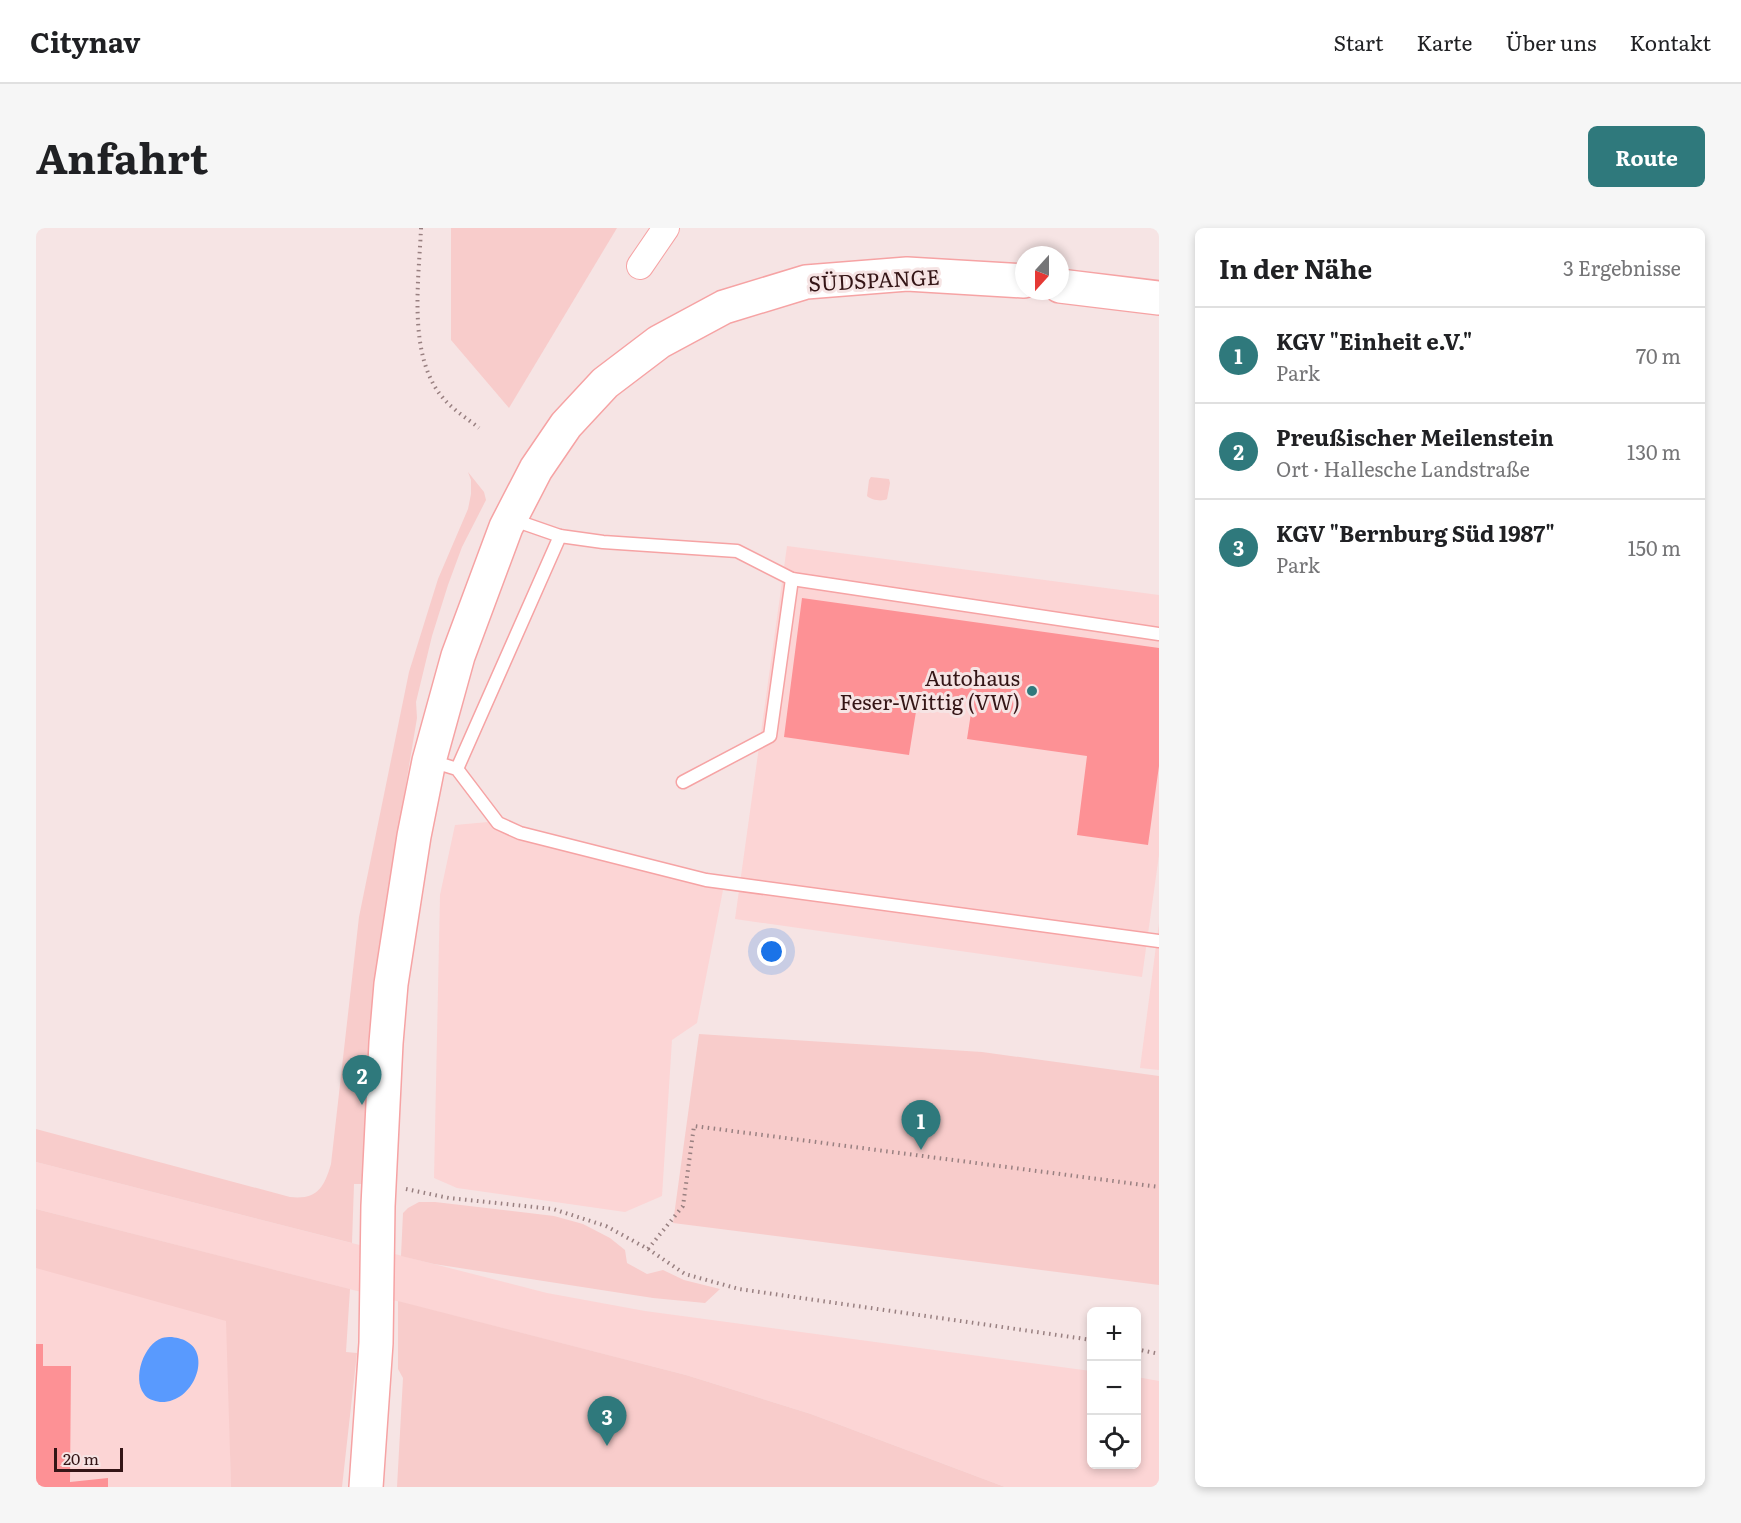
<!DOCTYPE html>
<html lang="de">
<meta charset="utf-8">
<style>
body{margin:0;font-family:Literata,serif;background:#f6f6f6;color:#202124}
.controls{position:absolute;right:18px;bottom:18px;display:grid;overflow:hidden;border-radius:9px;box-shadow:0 3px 9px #0003}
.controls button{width:54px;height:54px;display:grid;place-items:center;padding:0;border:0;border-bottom:2px solid #e0e0e0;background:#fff;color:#202124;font:30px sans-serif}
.compass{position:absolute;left:979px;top:18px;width:54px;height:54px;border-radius:50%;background:#fff;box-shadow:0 3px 9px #0003;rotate:201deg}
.scale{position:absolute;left:18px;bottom:15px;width:69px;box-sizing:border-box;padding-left:6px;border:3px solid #341516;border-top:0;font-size:16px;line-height:21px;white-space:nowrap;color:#341516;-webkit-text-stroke:4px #f6e4e4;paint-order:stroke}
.you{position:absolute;left:736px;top:724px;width:21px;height:21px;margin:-15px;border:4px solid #fff;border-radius:50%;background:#1a73e8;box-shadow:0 0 0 9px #1a73e833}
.badge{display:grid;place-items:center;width:39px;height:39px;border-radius:50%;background:#2f797c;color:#fff;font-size:20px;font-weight:700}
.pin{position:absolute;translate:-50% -50px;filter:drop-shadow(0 2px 3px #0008)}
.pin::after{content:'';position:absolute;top:32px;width:21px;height:18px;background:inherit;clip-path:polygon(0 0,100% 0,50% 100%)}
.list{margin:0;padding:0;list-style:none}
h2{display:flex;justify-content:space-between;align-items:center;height:78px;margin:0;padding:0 24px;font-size:26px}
h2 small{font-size:20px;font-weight:400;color:#757577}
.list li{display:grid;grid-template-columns:39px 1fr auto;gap:18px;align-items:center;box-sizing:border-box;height:96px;padding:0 24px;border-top:2px solid #e0e0e0}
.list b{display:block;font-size:22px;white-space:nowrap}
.list p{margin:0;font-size:20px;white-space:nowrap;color:#757577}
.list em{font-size:20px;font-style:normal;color:#757577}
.icon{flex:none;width:33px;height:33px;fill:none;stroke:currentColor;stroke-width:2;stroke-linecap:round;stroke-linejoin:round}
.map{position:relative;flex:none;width:1123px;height:1259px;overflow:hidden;border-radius:9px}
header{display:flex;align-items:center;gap:36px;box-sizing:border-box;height:84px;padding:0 30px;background:#fff;border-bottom:2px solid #e0e0e0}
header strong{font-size:28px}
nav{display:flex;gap:33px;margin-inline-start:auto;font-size:21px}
.intro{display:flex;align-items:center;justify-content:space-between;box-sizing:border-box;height:144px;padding:0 36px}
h1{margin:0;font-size:42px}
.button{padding:15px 27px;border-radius:9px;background:#2f797c;color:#fff;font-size:21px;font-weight:700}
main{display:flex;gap:36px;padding:0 36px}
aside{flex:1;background:#fff;border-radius:9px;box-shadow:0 3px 9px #0003}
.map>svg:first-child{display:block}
</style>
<header>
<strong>Citynav</strong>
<nav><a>Start</a><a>Karte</a><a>Über uns</a><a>Kontakt</a></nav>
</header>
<div class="intro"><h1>Anfahrt</h1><a class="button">Route</a></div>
<main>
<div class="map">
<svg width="1123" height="1259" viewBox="0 0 1123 1259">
<rect width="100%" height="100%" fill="#f6e4e4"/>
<g fill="#fcd5d5">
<polygon points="751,318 1123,367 1123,627 1106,749 699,691"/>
<polygon points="452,594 483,611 687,662 661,795 636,812 626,968 589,984 421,960 398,950 404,667 419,597"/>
<polygon points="1123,695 1123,842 1104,840"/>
<polygon points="0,934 511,1065 609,1083 1055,1143 1056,1236 1100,1236 1101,1149 1123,1153 1123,1259 969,1259 775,1186 650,1147 0,981"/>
<polygon points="0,1020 191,1066 195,1259 0,1259"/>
</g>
<g fill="#f8cccb">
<polygon points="415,0 581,0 473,180 415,112"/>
<path d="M432,244L448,264L450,272L426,319L412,357L396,408L380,474L381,490L348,688L339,759L329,956H318L316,1015L0,934V901L254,969C281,972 288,960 295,936L323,689L373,444L402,351L432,281L435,266V252Z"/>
<path d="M835,249L853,251L854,255L851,271C846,274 835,272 831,268L833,252Z"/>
<polygon points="663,806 946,824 1123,848 1123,1057 637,995"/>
<polygon points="383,974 399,974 518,988 547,996 574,1010 589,1022 591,1035 611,1046 627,1042 648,1052 684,1061 669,1075 617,1070 398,1036 365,1028 367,985 372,980"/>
<polygon points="0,981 314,1061 310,1124 321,1125 306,1259 195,1259 190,1093 0,1040"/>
<polygon points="362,1073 650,1147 775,1186 969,1259 361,1259 367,1150 362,1141"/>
</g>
<path fill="#599afe" d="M136,1109C142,1110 148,1111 153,1115C175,1130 156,1176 124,1174C118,1173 111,1171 108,1166C96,1150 108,1116 126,1110C129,1109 132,1109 136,1109Z"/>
<g fill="#fd9195">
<polygon points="766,370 1123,420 1123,538 1112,617 1041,607 1051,528 931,511 937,472 883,465 873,527 748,509"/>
<polygon points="0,1116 7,1116 7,1138 35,1138 34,1254 72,1250 72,1259 0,1259"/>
</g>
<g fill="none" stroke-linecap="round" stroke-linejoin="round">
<g stroke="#f6a3a4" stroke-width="15">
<g id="service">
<polyline points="475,291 524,308 567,314 701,323 756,351 1123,406"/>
<polyline points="395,533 421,541 462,595 484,605 670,652 1123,713"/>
<polyline points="421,541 524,308"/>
<polyline points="647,554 734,508 756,351"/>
</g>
</g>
<g stroke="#f6a3a4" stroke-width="28">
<polyline id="minor" points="604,38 630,0"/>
</g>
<g stroke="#f6a3a4" stroke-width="36">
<g id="secondary">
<polyline points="1024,58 1123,70"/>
<polyline points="330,1259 340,1115 342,978 350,815 355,756 378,608 393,533 422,428 470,299 500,241 530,197 569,155 623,114 688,79 770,54 871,46 988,53"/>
</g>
</g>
<g stroke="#998081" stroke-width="4" stroke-dasharray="1.5 4.5" stroke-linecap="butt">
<path d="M385,0C383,52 371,128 407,170C417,182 432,191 443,200"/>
<polyline points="370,961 413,970 517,981 570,998 612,1021 649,1046 703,1061 1056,1112"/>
<polyline points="612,1021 647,978 658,898 1123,959"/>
<polyline points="1100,1121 1123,1126"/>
</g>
<use href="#service" stroke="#fff" stroke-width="12"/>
<use href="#minor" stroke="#fff" stroke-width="26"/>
<use href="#secondary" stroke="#fff" stroke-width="33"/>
</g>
<circle fill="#2f797c" stroke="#f6e4e4" stroke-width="2" cx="996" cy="463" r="6"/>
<g text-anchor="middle" stroke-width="6" stroke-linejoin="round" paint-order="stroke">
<g font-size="21" fill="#341516" stroke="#f6e4e4">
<text transform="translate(838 53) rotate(-3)" y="7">SÜDSPANGE</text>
</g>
<g font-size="21" fill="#341516" stroke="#f6e4e4" text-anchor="end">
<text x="984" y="458">Autohaus<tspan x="984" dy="24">Feser-Wittig (VW)</tspan></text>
</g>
</g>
</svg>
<div class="controls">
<button>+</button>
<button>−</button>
<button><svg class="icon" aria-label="locate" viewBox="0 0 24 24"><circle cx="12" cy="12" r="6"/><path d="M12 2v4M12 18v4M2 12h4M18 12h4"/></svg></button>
</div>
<svg class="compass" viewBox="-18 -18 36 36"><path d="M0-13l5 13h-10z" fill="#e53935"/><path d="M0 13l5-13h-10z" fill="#757577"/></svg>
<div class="scale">20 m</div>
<div class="you"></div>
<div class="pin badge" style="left:885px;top:922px">1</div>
<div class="pin badge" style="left:326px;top:877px">2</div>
<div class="pin badge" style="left:571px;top:1218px">3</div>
</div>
<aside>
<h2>In der Nähe<small>3 Ergebnisse</small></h2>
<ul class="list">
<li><span class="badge">1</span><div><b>KGV &quot;Einheit e.V.&quot;</b><p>Park</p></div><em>70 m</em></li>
<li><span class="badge">2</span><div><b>Preußischer Meilenstein</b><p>Ort · Hallesche Landstraße</p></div><em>130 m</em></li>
<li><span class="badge">3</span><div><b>KGV &quot;Bernburg Süd 1987&quot;</b><p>Park</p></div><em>150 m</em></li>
</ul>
</aside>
</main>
